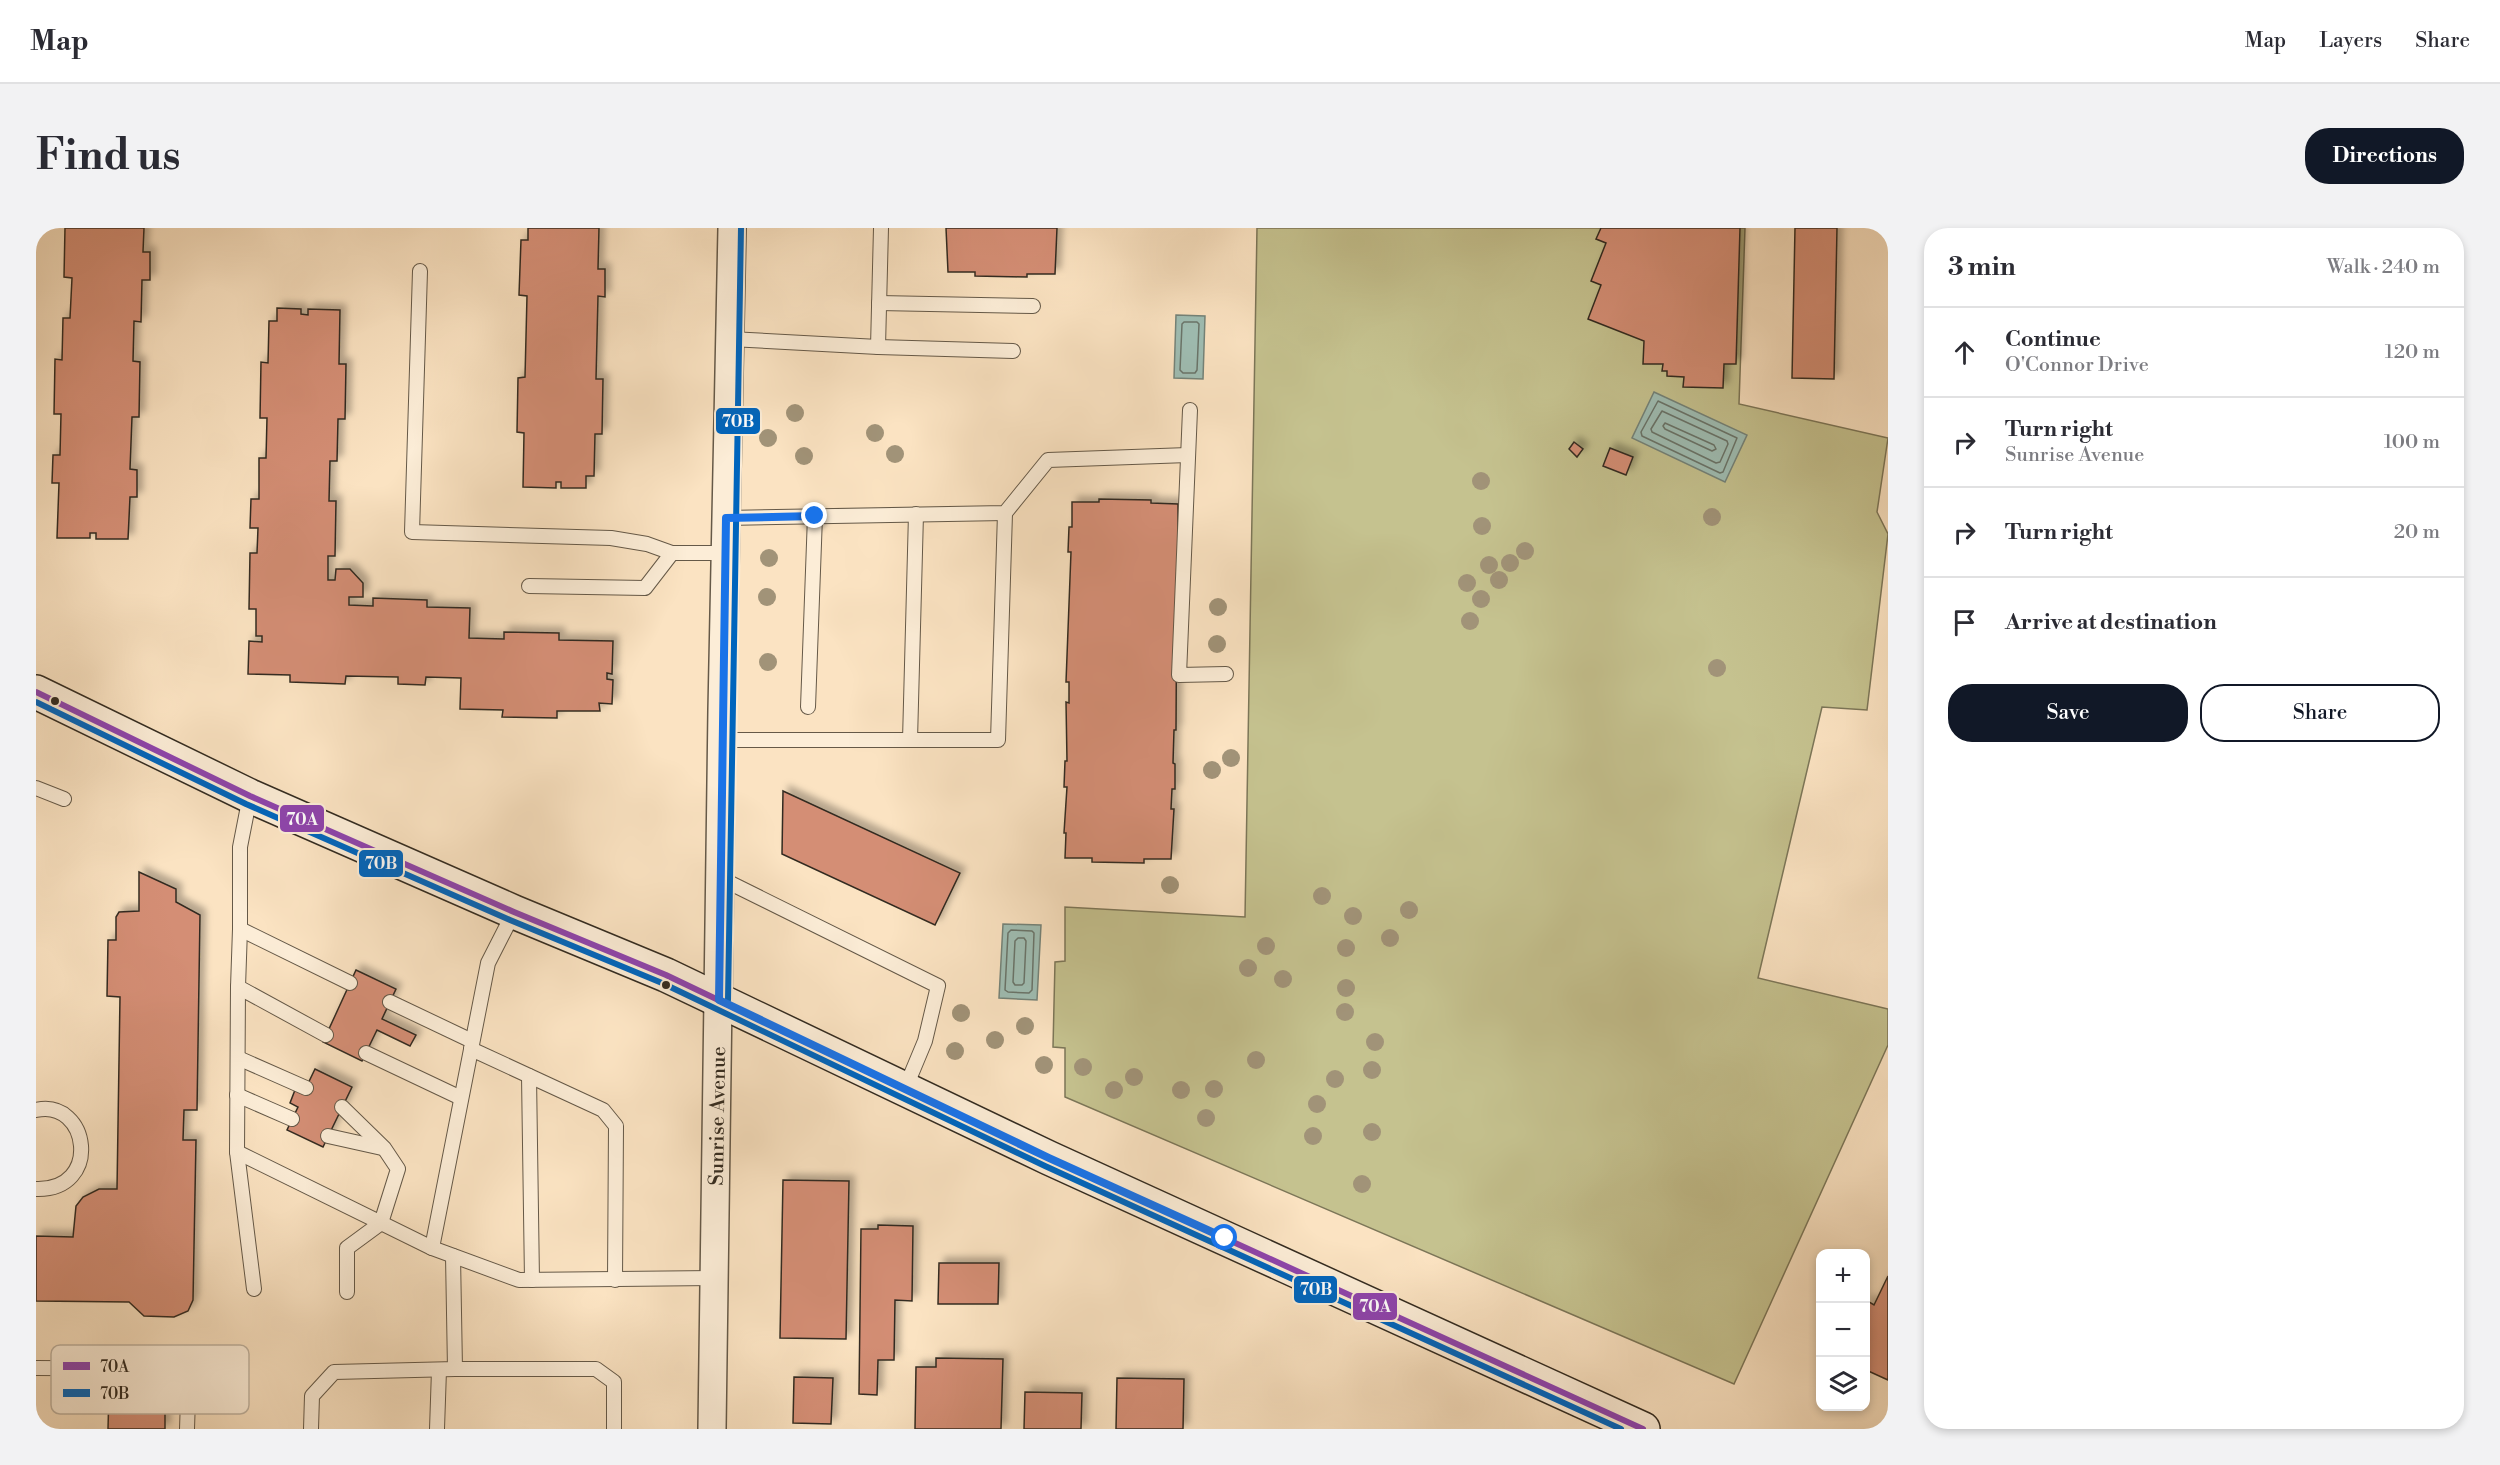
<!DOCTYPE html>
<meta charset="utf-8">
<style>
body{margin:0;font-family:"Libre Bodoni",serif;background:#f2f2f3;color:#2b2b33}
.controls{position:absolute;right:18px;bottom:18px;display:grid;overflow:hidden;border-radius:12px;box-shadow:0 3px 9px #0003}
.controls button{width:54px;height:54px;display:grid;place-items:center;padding:0;border:0;border-bottom:2px solid #e1e1e2;background:#fff;color:#2b2b33;font:30px sans-serif}
.stop{position:absolute;width:18px;height:18px;margin:-14px;border:4px solid #1a73e8;border-radius:50%;background:#fff}
.stop.end{background:#1a73e8;border-color:#fff;box-shadow:0 2px 6px #0008}
.list{margin:0;padding:0;list-style:none}
h2{display:flex;justify-content:space-between;align-items:center;height:78px;margin:0;padding:0 24px;font-size:26px}
h2 small{font-size:20px;font-weight:400;color:#7c7c81}
.list li{display:grid;grid-template-columns:39px 1fr auto;gap:18px;align-items:center;box-sizing:border-box;height:90px;padding:0 24px;border-top:2px solid #e1e1e2}
.list b{display:block;font-size:22px;white-space:nowrap}
.list p{margin:0;font-size:20px;white-space:nowrap;color:#7c7c81}
.list em{font-size:20px;font-style:normal;color:#7c7c81}
.actions{display:flex;gap:12px;padding:18px 24px}
.actions a{flex:1;padding:14px 0;border:2px solid #111827;border-radius:24px;text-align:center;font-size:21px;color:#111827}
.actions .main{background:#111827;color:#fff}
.icon{flex:none;width:33px;height:33px;fill:none;stroke:currentColor;stroke-width:2;stroke-linecap:round;stroke-linejoin:round}
.map{position:relative;flex:none;width:1852px;height:1201px;overflow:hidden;border-radius:24px}
header{display:flex;align-items:center;gap:36px;box-sizing:border-box;height:84px;padding:0 30px;background:#fff;border-bottom:2px solid #e1e1e2}
header strong{font-size:28px}
nav{display:flex;gap:33px;margin-inline-start:auto;font-size:21px}
.intro{display:flex;align-items:center;justify-content:space-between;box-sizing:border-box;height:144px;padding:0 36px}
h1{margin:0;font-size:42px}
.button{padding:15px 27px;border-radius:24px;background:#111827;color:#fff;font-size:21px;font-weight:700}
main{display:flex;gap:36px;padding:0 36px}
aside{flex:1;background:#fff;border-radius:24px;box-shadow:0 3px 9px #0003}
.map>svg:first-child{display:block}
</style>
<header>
<strong>Map</strong>
<nav><a>Map</a><a>Layers</a><a>Share</a></nav>
</header>
<div class="intro"><h1>Find us</h1><a class="button">Directions</a></div>
<main>
<div class="map">
<svg width="1852" height="1201" viewBox="0 0 1852 1201">
<defs>
<filter id="shadow"><feDropShadow dx="5.5" dy="-5.5" stdDeviation="3" flood-color="#0004"/></filter>
</defs>
<rect width="100%" height="100%" fill="#fbe3c2"/>
<filter id="stains"><feTurbulence type="fractalNoise" baseFrequency=".00333" numOctaves="4"/><feColorMatrix values="0 0 0 0 .2 0 0 0 0 .09 0 0 0 0 .02 0 0 0 .5 -.17"/></filter>
<radialGradient id="worn" r=".72"><stop offset=".6" stop-color="#630" stop-opacity="0"/><stop offset="1" stop-color="#630" stop-opacity=".3"/></radialGradient>
<polygon fill="#c5c28f" stroke="#7c7658" stroke-width="1.5" points="1221,0 1709,0 1703,176 1852,210 1841,284 1852,306 1831,482 1786,479 1722,750 1852,781 1852,817 1698,1156 1029,869 1029,820 1017,819 1019,734 1029,733 1029,679 1209,689"/>
<g fill="#9fbeb4" stroke="#748379" stroke-width="1.5">
<polygon points="1140,87 1169,88 1167,151 1138,150"/>
<polygon points="1618,164 1711,207 1689,254 1596,210"/>
<polygon points="967,696 1005,697 1001,772 963,770"/>
</g>
<g fill="none" stroke-linecap="round" stroke-linejoin="round">
<g stroke="#69746a" stroke-width="1.5">
<polygon points="1148,94 1161,94 1163,96 1161,142 1159,145 1147,145 1144,142 1146,96"/>
<polygon points="1622,173 1701,210 1687,244 1684,245 1606,208 1605,204"/>
<polygon points="1626,183 1691,213 1692,216 1684,234 1680,235 1616,204 1615,201"/>
<polygon points="1629,195 1678,217 1680,221 1676,223 1629,201 1627,198"/>
<polygon points="975,702 996,703 998,705 996,762 993,765 972,764 969,762 972,705"/>
<polygon points="982,710 988,710 990,713 988,755 986,757 979,757 977,754 979,713"/>
</g>
</g>
<g fill="#d48e75" stroke="#332b20" stroke-width="1.5" filter="url(#shadow)">
<polygon points="29,0 108,0 107,24 114,24 114,52 106,52 105,94 98,93 97,133 104,134 103,189 96,189 94,241 101,242 101,269 94,269 92,311 60,311 60,305 54,305 54,310 21,310 23,255 16,255 17,227 24,227 25,186 18,186 19,131 26,132 27,90 34,90 36,50 28,49"/>
<polygon points="492,0 563,0 562,41 569,41 569,69 562,68 560,151 567,151 566,206 559,206 558,248 550,248 550,260 525,260 525,254 520,254 520,260 487,259 488,205 481,204 482,150 489,149 491,68 483,67 485,12 492,12"/>
<polygon points="910,0 1021,0 1019,46 991,46 991,49 939,48 939,44 912,44"/>
<polygon points="1565,0 1704,0 1700,136 1688,136 1687,160 1647,159 1648,149 1631,148 1631,143 1626,143 1627,136 1607,136 1608,113 1552,91 1565,57 1555,53 1570,15 1560,11"/>
<polygon points="1759,0 1801,0 1798,151 1756,150"/>
<polygon points="241,80 265,81 265,86 272,87 272,81 304,82 303,136 310,136 309,191 302,191 301,233 294,233 293,273 300,273 299,328 292,328 292,352 299,352 300,341 314,341 327,355 327,369 313,369 313,377 337,378 337,370 391,372 391,379 434,380 433,410 468,411 468,404 523,405 523,412 577,413 576,446 571,445 571,451 577,452 576,476 563,475 564,483 521,483 521,490 466,489 467,482 424,481 425,450 390,449 389,457 362,456 362,449 310,448 309,456 254,454 254,447 212,446 213,413 226,414 226,408 220,408 220,381 213,381 214,325 221,325 222,300 214,300 215,271 223,271 223,230 230,230 231,190 224,190 225,134 232,135 233,93 241,93"/>
<polygon points="1538,214 1547,221 1541,229 1533,221"/>
<polygon points="1574,220 1597,229 1590,247 1567,238"/>
<polygon points="1063,271 1115,272 1115,275 1142,276 1142,301 1144,301 1143,326 1141,327 1140,502 1138,502 1137,535 1139,536 1139,561 1136,561 1135,581 1138,581 1135,631 1108,631 1108,635 1056,634 1056,630 1029,630 1030,605 1028,605 1031,559 1028,559 1029,533 1031,533 1030,474 1033,475 1033,454 1030,454 1035,324 1032,324 1033,299 1036,299 1036,274 1063,274"/>
<polygon points="747,563 924,645 899,697 746,626"/>
<polygon points="103,644 140,661 140,674 164,687 161,882 148,882 147,912 160,912 157,1072 152,1083 138,1089 108,1088 93,1074 0,1073 0,1008 37,1009 40,978 47,969 63,961 81,961 84,769 71,768 72,712 80,712 80,689 83,684 103,683"/>
<polygon points="320,742 360,761 346,791 380,807 374,818 341,802 326,833 287,814"/>
<polygon points="279,841 316,859 287,919 251,902 262,879 254,875 259,862 267,866"/>
<polygon points="747,952 813,953 810,1111 744,1110"/>
<polygon points="842,997 877,998 876,1073 859,1072 858,1132 842,1132 841,1167 823,1166 825,1001 842,1001"/>
<polygon points="903,1035 963,1035 962,1076 902,1076"/>
<polygon points="1852,1048 1852,1152 1830,1142 1830,1072 1838,1077"/>
<polygon points="900,1130 967,1131 965,1201 879,1201 880,1139 900,1139"/>
<polygon points="758,1149 797,1150 795,1196 757,1195"/>
<polygon points="1081,1150 1148,1151 1147,1201 1080,1201"/>
<polygon points="73,1163 129,1163 129,1201 72,1201"/>
<polygon points="989,1164 1046,1165 1045,1201 988,1201"/>
</g>
<g fill="none" stroke-linecap="round" stroke-linejoin="round">
<g stroke="#655948" stroke-width="16">
<g id="service">
<polyline points="384,43 376,304 575,310 611,316 636,325 689,325"/>
<polyline points="843,75 997,78"/>
<polyline points="694,111 842,119 977,123"/>
<polyline points="842,119 845,0"/>
<polyline points="1154,182 1143,447 1190,446"/>
<polyline points="690,290 969,285 1012,232 1152,227"/>
<polyline points="493,358 609,360 636,325"/>
<polyline points="772,479 779,288"/>
<polyline points="686,512 962,512 969,285"/>
<polyline points="874,512 880,286"/>
<polyline points="0,560 28,571"/>
<polyline points="214,568 204,619 204,701 314,755"/>
<polyline points="684,650 902,758 889,813 869,861"/>
<polyline points="478,684 452,735 396,1020 483,1052 678,1050"/>
<polyline points="204,701 202,759 290,807"/>
<polyline points="202,759 201,924 218,1061"/>
<polyline points="354,774 436,813"/>
<polyline points="435,821 567,882 580,898 579,1052"/>
<polyline points="330,825 425,870"/>
<polyline points="202,830 270,860"/>
<polyline points="493,848 496,1052"/>
<polyline points="201,867 256,891"/>
<polyline points="306,879 348,920 362,941 345,995 311,1020 311,1064"/>
<path d="M0,882C53,870 67,963 0,961"/>
<polyline points="292,908 346,920"/>
<polyline points="201,924 396,1020"/>
<polyline points="0,1140 153,1141 151,1201"/>
<polyline points="419,1141 560,1141 578,1154 578,1201"/>
<polyline points="275,1201 276,1168 298,1144 419,1141 417,1028"/>
<polyline points="401,1201 403,1142"/>
</g>
</g>
<g stroke="#655948" stroke-width="30">
<polyline id="minor" points="676,1201 686,482 696,0"/>
</g>
<g stroke="#332b20" stroke-width="36">
<polyline id="secondary" points="0,464 214,568 478,684 630,747 1013,930 1607,1201"/>
</g>
<use href="#service" stroke="#fcedd7" stroke-width="14"/>
<use href="#minor" stroke="#fcedd7" stroke-width="27"/>
<use href="#secondary" stroke="#fcedd7" stroke-width="33"/>
<g stroke="#fcedd7" stroke-width="10">
<polyline id="bus-1" points="0,464 214,568 478,684 630,747 1013,930 1607,1201"/>
</g>
<g stroke="#fcedd7" stroke-width="10">
<g id="bus-2">
<polyline points="0,474 210,576 474,692 626,755 1009,938 1585,1201"/>
<polyline points="692,772 705,0"/>
</g>
</g>
<use href="#bus-1" stroke="#8e44ad" stroke-width="6"/>
<use href="#bus-2" stroke="#0065bd" stroke-width="6"/>
</g>
<g fill="#a19378">
<circle cx="759" cy="185" r="9"/>
<circle cx="839" cy="205" r="9"/>
<circle cx="732" cy="210" r="9"/>
<circle cx="859" cy="226" r="9"/>
<circle cx="768" cy="228" r="9"/>
<circle cx="1445" cy="253" r="9"/>
<circle cx="1676" cy="289" r="9"/>
<circle cx="1446" cy="298" r="9"/>
<circle cx="1489" cy="323" r="9"/>
<circle cx="733" cy="330" r="9"/>
<circle cx="1474" cy="335" r="9"/>
<circle cx="1453" cy="337" r="9"/>
<circle cx="1463" cy="352" r="9"/>
<circle cx="1431" cy="355" r="9"/>
<circle cx="731" cy="369" r="9"/>
<circle cx="1445" cy="371" r="9"/>
<circle cx="1182" cy="379" r="9"/>
<circle cx="1434" cy="393" r="9"/>
<circle cx="1181" cy="416" r="9"/>
<circle cx="732" cy="434" r="9"/>
<circle cx="1681" cy="440" r="9"/>
<circle cx="1195" cy="530" r="9"/>
<circle cx="1176" cy="542" r="9"/>
<circle cx="1134" cy="657" r="9"/>
<circle cx="1286" cy="668" r="9"/>
<circle cx="1373" cy="682" r="9"/>
<circle cx="1317" cy="688" r="9"/>
<circle cx="1354" cy="710" r="9"/>
<circle cx="1230" cy="718" r="9"/>
<circle cx="1310" cy="720" r="9"/>
<circle cx="1212" cy="740" r="9"/>
<circle cx="1247" cy="751" r="9"/>
<circle cx="1310" cy="760" r="9"/>
<circle cx="1309" cy="784" r="9"/>
<circle cx="925" cy="785" r="9"/>
<circle cx="989" cy="798" r="9"/>
<circle cx="959" cy="812" r="9"/>
<circle cx="1339" cy="814" r="9"/>
<circle cx="919" cy="823" r="9"/>
<circle cx="1220" cy="832" r="9"/>
<circle cx="1008" cy="837" r="9"/>
<circle cx="1047" cy="839" r="9"/>
<circle cx="1336" cy="842" r="9"/>
<circle cx="1098" cy="849" r="9"/>
<circle cx="1299" cy="851" r="9"/>
<circle cx="1178" cy="861" r="9"/>
<circle cx="1078" cy="862" r="9"/>
<circle cx="1145" cy="862" r="9"/>
<circle cx="1281" cy="876" r="9"/>
<circle cx="1170" cy="890" r="9"/>
<circle cx="1336" cy="904" r="9"/>
<circle cx="1277" cy="908" r="9"/>
<circle cx="1326" cy="956" r="9"/>
</g>
<g fill="none" stroke-linecap="round" stroke-linejoin="round">
<polyline stroke="#1a73e8" stroke-width="8" points="779,288 690,290 683,772 1013,930 1189,1010"/>
</g>
<g fill="#332b20" stroke="#fcedd7" stroke-width="2">
<circle cx="19" cy="473" r="5"/>
<circle cx="630" cy="757" r="5"/>
</g>
<g text-anchor="middle" stroke-width="4.5" stroke-linejoin="round" paint-order="stroke">
<g font-size="20" fill="#332b20" stroke="#fcedd7">
<text transform="translate(681 888) rotate(-89)" y="7">Sunrise Avenue</text>
</g>
</g>
<rect x="15" y="1117" width="198" height="69" rx="9" fill="#fcedd7" stroke="#c0b3a0" stroke-width="1.5"/>
<rect x="27" y="1134" width="27" height="8" fill="#8e44ad"/>
<rect x="27" y="1161" width="27" height="8" fill="#0065bd"/>
<g font-size="16" fill="#332b20">
<text x="64" y="1144">70A</text>
<text x="64" y="1171">70B</text>
</g>
<g stroke="#fcedd7" stroke-width="2">
<rect x="679" y="179" width="46" height="28" rx="6" fill="#0065bd"/>
<rect x="243" y="576" width="46" height="29" rx="6" fill="#8e44ad"/>
<rect x="322" y="621" width="46" height="29" rx="6" fill="#0065bd"/>
<rect x="1257" y="1047" width="45" height="29" rx="6" fill="#0065bd"/>
<rect x="1316" y="1064" width="46" height="29" rx="6" fill="#8e44ad"/>
</g>
<g font-size="16" text-anchor="middle" font-weight="bold" fill="#fff">
<text x="702" y="199">70B</text>
<text x="266" y="597">70A</text>
<text x="345" y="641">70B</text>
<text x="1280" y="1067">70B</text>
<text x="1339" y="1084">70A</text>
</g>
<rect width="100%" height="100%" filter="url(#stains)"/>
<rect width="100%" height="100%" fill="url(#worn)"/>
</svg>
<div class="controls">
<button>+</button>
<button>−</button>
<button><svg class="icon" aria-label="layers" viewBox="0 0 24 24"><path d="M12 4l9 5-9 5-9-5zM3 14l9 5 9-5"/></svg></button>
</div>
<div class="stop" style="left:1189px;top:1010px"></div>
<div class="stop end" style="left:779px;top:288px"></div>
</div>
<aside>
<h2>3 min<small>Walk · 240 m</small></h2>
<ul class="list">
<li><svg class="icon" aria-label="ahead" viewBox="0 0 24 24"><path d="M12 20V5M6 11l6-6 6 6"/></svg><div><b>Continue</b><p>O'Connor Drive</p></div><em>120 m</em></li>
<li><svg class="icon" aria-label="right" viewBox="0 0 24 24"><path d="M7 20v-9h11M14 6l5 5-5 5"/></svg><div><b>Turn right</b><p>Sunrise Avenue</p></div><em>100 m</em></li>
<li><svg class="icon" aria-label="right" viewBox="0 0 24 24"><path d="M7 20v-9h11M14 6l5 5-5 5"/></svg><div><b>Turn right</b></div><em>20 m</em></li>
<li><svg class="icon" aria-label="arrive" viewBox="0 0 24 24"><path d="M6 21V4h12l-3 4 3 4H6"/></svg><div><b>Arrive at destination</b></div></li>
</ul>
<div class="actions"><a class="main">Save</a><a>Share</a></div>
</aside>
</main>
